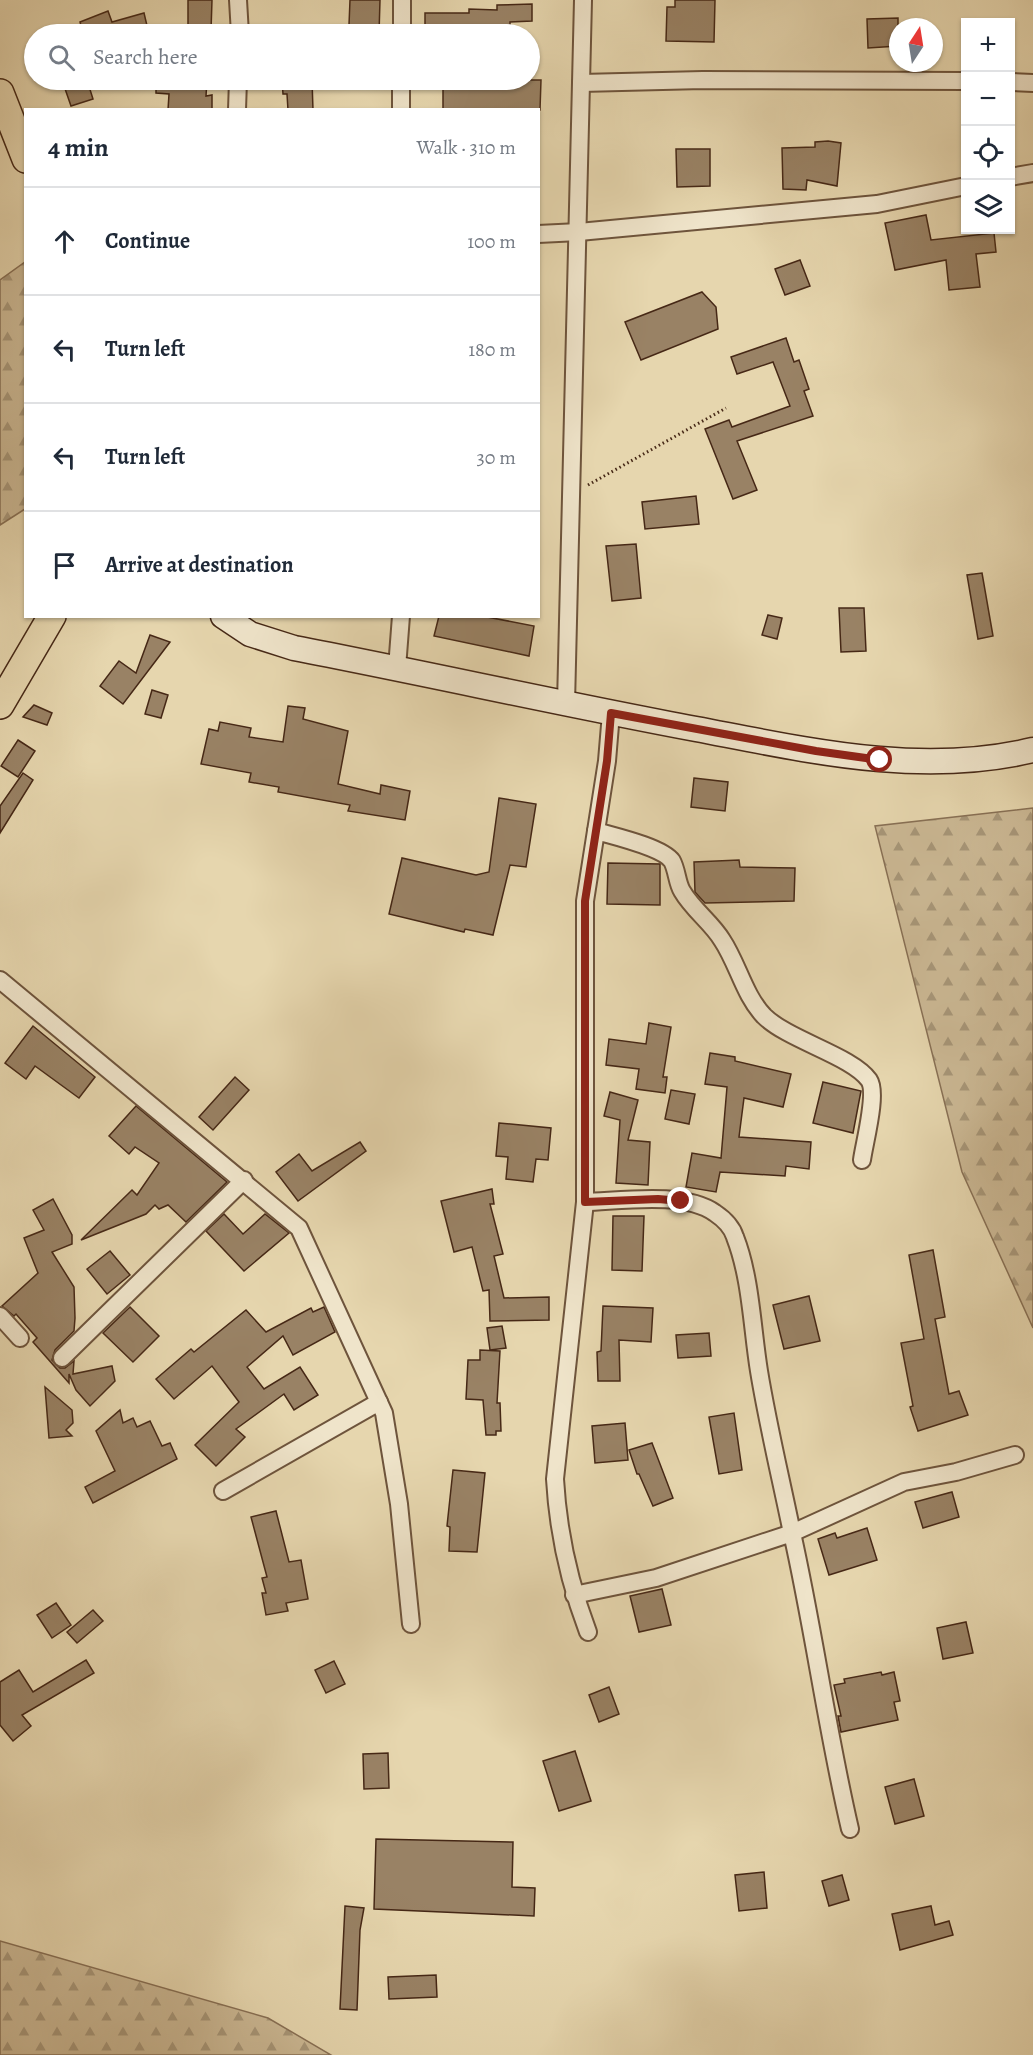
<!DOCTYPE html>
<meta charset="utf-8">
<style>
body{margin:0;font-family:Alegreya,serif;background:#f6f6f7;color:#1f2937}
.controls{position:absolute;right:18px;top:18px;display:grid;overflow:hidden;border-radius:0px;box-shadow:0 2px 4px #0004}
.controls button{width:54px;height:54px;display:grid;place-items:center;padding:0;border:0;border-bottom:2px solid #e0e1e3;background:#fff;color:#1f2937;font:30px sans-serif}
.compass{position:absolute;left:889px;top:18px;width:54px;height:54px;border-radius:50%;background:#fff;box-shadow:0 2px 4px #0004;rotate:12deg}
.stop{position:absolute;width:18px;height:18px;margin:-14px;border:4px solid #8f2418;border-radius:50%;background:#fff}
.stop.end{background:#8f2418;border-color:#fff;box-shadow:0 2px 6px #0008}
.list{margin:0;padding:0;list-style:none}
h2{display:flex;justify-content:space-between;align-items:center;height:78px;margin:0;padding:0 24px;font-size:26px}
h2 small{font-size:20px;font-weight:400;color:#747a83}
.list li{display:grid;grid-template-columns:39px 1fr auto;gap:18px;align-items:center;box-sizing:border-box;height:108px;padding:0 24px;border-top:2px solid #e0e1e3}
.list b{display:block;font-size:22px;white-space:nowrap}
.list em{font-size:20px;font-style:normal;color:#747a83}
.icon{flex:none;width:33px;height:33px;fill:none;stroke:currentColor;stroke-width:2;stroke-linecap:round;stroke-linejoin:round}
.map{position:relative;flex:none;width:1033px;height:2055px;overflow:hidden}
.search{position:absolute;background:#fff;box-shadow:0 2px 4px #0004;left:24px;top:24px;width:516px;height:66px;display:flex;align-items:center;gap:15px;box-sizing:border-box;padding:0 21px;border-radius:33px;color:#747a83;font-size:22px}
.panel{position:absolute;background:#fff;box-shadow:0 2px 4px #0004;left:24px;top:108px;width:516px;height:510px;border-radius:0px}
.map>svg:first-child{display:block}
</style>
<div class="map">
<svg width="1033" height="2055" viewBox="0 0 1033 2055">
<defs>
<pattern id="forest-firs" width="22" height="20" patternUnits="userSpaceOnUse" patternTransform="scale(1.5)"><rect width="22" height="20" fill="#cbb894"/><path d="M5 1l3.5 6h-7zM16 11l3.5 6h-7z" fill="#a79678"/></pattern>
</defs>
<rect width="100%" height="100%" fill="#e6d6ae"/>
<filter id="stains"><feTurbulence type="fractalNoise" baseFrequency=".00333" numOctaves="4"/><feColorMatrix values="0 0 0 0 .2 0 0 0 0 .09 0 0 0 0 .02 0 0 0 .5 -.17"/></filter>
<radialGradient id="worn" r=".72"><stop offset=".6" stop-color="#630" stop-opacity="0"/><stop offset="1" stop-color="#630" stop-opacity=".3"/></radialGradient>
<g fill="url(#forest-firs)" stroke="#887055" stroke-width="1.5">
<polygon points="25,262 25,509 0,525 0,280"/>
<polygon points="1033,808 1033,1328 962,1172 875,826"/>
<polygon points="0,1941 268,2018 331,2055 0,2055"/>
</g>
<g fill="#998265" stroke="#462816" stroke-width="1.5">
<polygon points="188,0 212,0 211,31 188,30"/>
<polygon points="350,0 380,0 379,34 362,34 362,26 349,25"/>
<polygon points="675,0 715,0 714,42 666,41 667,7 675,7"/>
<polygon points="532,4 532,21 510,22 510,34 425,34 425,13 469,13 469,9 497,10 497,5"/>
<polygon points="108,11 112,22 144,13 149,34 83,34 80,22"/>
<polygon points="898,18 898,46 868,48 867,19"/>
<polygon points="62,80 87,80 93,99 71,106"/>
<polygon points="156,80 207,80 206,96 212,95 212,110 168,110 169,94 156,93"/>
<polygon points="282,80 312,80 313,110 288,110 287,94 283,94"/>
<polygon points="492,80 541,80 540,110 443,110 443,81 492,83"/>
<polygon points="828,141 841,143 837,186 807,180 806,190 783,189 782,148 815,147 815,142"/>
<polygon points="676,149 710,149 710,186 677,187"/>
<polygon points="926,215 931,240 994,233 996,252 976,254 980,287 949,290 946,260 895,270 885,223"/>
<polygon points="800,260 810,286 785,295 775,269"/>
<polygon points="702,292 716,307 718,329 641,360 625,322"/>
<polygon points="786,338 794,362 799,360 809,389 804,391 813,416 737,441 757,490 733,499 705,429 729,420 732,427 790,406 773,362 737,374 731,357"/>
<polygon points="696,496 699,524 645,529 642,502"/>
<polygon points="636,544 641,598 612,601 606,546"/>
<polygon points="982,573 993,636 978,639 967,575"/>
<polygon points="839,608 864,608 866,651 841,652"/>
<polygon points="768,615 782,618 777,639 762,635"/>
<polygon points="439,616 482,616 534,626 529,656 434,636"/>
<polygon points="150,635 170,642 123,704 100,686 119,661 136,673"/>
<polygon points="152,690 168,695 161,718 145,714"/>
<polygon points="34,705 52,713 47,725 23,717"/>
<polygon points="288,706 305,708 303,719 348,731 338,784 380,794 381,785 410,791 405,820 348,811 350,805 278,792 279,787 249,782 251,773 201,764 209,729 218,731 220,722 251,728 249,737 283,742"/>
<polygon points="18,740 35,751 18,777 1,766"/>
<polygon points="23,773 33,780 0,833 0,806"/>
<polygon points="694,778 728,782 725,811 691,807"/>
<polygon points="499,798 536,804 526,867 510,865 493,935 465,929 464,932 389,914 402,858 476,875 489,872"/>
<polygon points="739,860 740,867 795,868 794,901 705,903 695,892 694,862"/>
<polygon points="608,863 660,864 660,905 607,904"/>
<polygon points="649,1023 671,1027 663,1077 667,1077 665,1093 636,1089 639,1069 606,1065 609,1039 646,1044"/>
<polygon points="33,1026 95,1077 79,1098 35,1066 26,1079 5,1063"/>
<polygon points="710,1053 735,1057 735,1061 791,1074 783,1107 744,1098 739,1137 811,1142 809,1169 786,1166 785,1176 720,1172 716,1192 686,1187 692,1153 721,1158 727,1087 705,1084"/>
<polygon points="235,1077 249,1090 213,1130 199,1117"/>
<polygon points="823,1082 861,1091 853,1133 813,1123"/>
<polygon points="671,1090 695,1094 689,1124 665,1119"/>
<polygon points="610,1092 638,1100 628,1140 650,1142 648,1185 616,1183 620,1120 604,1116"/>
<polygon points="136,1106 227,1182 186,1222 168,1205 159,1209 155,1205 146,1214 81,1240 132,1190 137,1195 159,1163 135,1147 129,1154 109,1136"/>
<polygon points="499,1123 551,1128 548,1160 536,1159 533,1182 506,1179 508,1157 496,1156"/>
<polygon points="360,1142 366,1151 298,1201 276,1172 299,1154 312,1171"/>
<polygon points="492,1189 494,1204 490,1204 503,1254 494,1256 504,1298 549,1297 549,1320 490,1321 489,1290 483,1291 472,1247 454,1252 441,1201"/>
<polygon points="53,1199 72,1235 72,1244 52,1252 74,1287 75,1318 74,1331 55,1350 52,1360 60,1368 65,1368 74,1361 73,1374 112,1366 115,1381 90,1406 76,1390 69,1374 69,1383 33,1342 37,1338 16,1314 14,1316 2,1306 38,1273 24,1238 44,1230 33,1210"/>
<polygon points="224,1214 243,1234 265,1214 289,1233 244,1271 206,1231"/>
<polygon points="613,1216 644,1216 642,1271 612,1270"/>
<polygon points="933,1250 945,1317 935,1319 949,1394 959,1391 968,1415 918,1431 910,1407 913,1406 901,1343 924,1339 909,1255"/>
<polygon points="110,1251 130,1275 107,1294 87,1269"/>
<polygon points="809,1296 820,1341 784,1349 773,1305"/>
<polygon points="603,1306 653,1308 651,1342 619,1340 620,1381 598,1381 597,1352 601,1351"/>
<polygon points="130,1307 159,1336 133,1362 103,1333"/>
<polygon points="324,1307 335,1332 293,1355 283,1336 247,1367 264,1389 300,1367 318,1395 294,1410 284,1394 236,1429 245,1437 216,1466 195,1445 239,1402 212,1366 174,1399 156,1379 191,1349 194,1352 246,1310 266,1332 311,1308 313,1312"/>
<polygon points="502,1326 506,1348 490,1350 487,1328"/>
<polygon points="709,1333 711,1356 678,1358 676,1335"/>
<polygon points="480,1350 500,1351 497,1403 500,1403 501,1431 496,1431 496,1435 486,1435 483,1400 466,1399 468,1360 480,1360"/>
<polygon points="45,1387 72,1410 73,1423 66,1430 72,1436 49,1438"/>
<polygon points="120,1410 123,1423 133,1418 137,1427 150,1421 162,1446 170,1443 177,1459 93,1503 85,1487 115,1471 96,1431"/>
<polygon points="734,1413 742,1470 719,1474 709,1417"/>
<polygon points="625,1423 628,1460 595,1463 592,1426"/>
<polygon points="652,1443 673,1498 653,1506 639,1474 637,1474 629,1450"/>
<polygon points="453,1470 485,1473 477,1552 449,1551 450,1527 447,1526"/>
<polygon points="952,1492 959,1517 923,1528 915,1502"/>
<polygon points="276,1511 289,1562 301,1560 308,1599 286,1603 288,1611 266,1615 262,1593 266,1593 262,1578 267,1577 251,1517"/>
<polygon points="867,1528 877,1560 829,1575 818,1539 835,1533 837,1538"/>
<polygon points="662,1589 671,1625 639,1632 630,1596"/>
<polygon points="56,1603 71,1625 52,1638 37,1615"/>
<polygon points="93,1610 103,1621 77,1643 67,1632"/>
<polygon points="966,1622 973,1653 943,1659 937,1628"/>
<polygon points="86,1660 94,1673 22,1715 31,1726 13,1741 0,1725 0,1682 19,1670 33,1692"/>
<polygon points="334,1661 345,1684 326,1693 315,1670"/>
<polygon points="881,1672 882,1675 894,1672 900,1701 894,1702 898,1720 841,1732 838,1716 841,1716 834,1685 845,1683 844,1679"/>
<polygon points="609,1687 619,1714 599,1722 589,1695"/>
<polygon points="575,1751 591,1801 559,1811 543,1761"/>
<polygon points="388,1753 389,1788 364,1789 363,1754"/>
<polygon points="914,1779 924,1816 895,1824 885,1787"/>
<polygon points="376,1839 513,1842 512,1887 535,1888 534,1916 374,1909"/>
<polygon points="764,1872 767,1908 739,1911 735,1875"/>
<polygon points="842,1875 849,1900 829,1906 822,1881"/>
<polygon points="345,1906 364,1908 360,1930 357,2010 340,2009"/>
<polygon points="931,1906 935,1925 949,1921 953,1935 900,1950 892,1914"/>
<polygon points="436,1975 437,1997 389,1999 388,1977"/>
</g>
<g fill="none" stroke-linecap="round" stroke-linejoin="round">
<g stroke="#6e543c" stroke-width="20">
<g id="street">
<polyline points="238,0 240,34"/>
<polyline points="402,34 402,0"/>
<polyline points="1010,82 1033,83"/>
<polyline points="581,83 703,80 966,81"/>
<polyline points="237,110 238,80"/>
<polyline points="401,110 401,80"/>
<polyline points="1010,177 1033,173"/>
<polyline points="538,234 579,232 877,204 966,186"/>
<polyline points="397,668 401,616"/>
<polyline points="566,704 583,0"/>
<path d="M596,831C613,836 662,847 672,861C677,870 677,883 682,891C693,910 711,922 722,940C738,964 744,995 764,1016C788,1040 852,1056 869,1080C878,1093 864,1144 862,1160"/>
<polyline points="0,980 299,1228 384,1413 399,1504 411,1624"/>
<path d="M585,1202C621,1201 684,1191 715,1213C724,1219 732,1227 735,1237C751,1278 752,1328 759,1371C768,1426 781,1479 792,1533L904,1482L956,1472L1015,1455"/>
<polyline points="0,1316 20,1338"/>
<polyline points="62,1358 244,1180"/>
<polyline points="223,1491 379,1402"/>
<path d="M574,1595L656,1578L792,1533C814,1631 827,1731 850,1829"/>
<path d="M588,1632C569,1582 558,1532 555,1479L585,1202V901L607,761L611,713"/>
</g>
</g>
<g stroke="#462816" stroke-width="27">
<path id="secondary" d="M223,616L250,634L294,648C429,674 562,704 696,729C807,750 920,777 1033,750"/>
</g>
<g stroke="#462816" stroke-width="30">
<g id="primary">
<polyline points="0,93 26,159"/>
<polyline points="0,705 52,616"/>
</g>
</g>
<polyline stroke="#462816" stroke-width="3" stroke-dasharray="1.5 3" stroke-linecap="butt" points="588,485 726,408"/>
<use href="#street" stroke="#efe4ca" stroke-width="16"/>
<use href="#secondary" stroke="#efe4ca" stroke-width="24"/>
<use href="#primary" stroke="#e6d6ae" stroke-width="27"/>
</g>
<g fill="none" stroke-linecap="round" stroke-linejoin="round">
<polyline stroke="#8f2418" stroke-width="8" points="681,1201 658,1199 585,1202 585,901 607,761 611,713 816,751 880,760"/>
</g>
<rect width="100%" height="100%" filter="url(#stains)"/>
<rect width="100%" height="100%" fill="url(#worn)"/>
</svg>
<div class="controls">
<button>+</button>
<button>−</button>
<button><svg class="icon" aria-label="locate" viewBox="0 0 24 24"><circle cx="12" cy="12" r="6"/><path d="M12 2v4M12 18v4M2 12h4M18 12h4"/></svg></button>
<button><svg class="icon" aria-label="layers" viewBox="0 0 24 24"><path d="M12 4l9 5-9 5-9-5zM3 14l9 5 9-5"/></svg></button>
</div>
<svg class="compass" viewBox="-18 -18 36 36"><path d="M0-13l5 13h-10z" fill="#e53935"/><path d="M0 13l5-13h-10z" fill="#747a83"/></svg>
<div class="stop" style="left:880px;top:760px"></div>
<div class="stop end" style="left:681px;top:1201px"></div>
<div class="search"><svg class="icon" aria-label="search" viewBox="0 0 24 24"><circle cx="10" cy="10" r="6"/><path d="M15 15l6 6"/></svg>Search here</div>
<section class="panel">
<h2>4 min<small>Walk · 310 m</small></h2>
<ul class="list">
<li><svg class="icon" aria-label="ahead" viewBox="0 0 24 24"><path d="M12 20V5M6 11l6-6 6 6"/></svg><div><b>Continue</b></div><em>100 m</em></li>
<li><svg class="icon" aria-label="left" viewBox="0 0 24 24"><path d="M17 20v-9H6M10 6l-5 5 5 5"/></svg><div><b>Turn left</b></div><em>180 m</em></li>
<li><svg class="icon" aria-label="left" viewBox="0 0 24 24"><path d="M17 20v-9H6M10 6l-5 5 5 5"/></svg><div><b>Turn left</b></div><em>30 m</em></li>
<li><svg class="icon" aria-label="arrive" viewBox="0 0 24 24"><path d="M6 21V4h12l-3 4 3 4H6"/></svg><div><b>Arrive at destination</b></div></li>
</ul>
</section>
</div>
